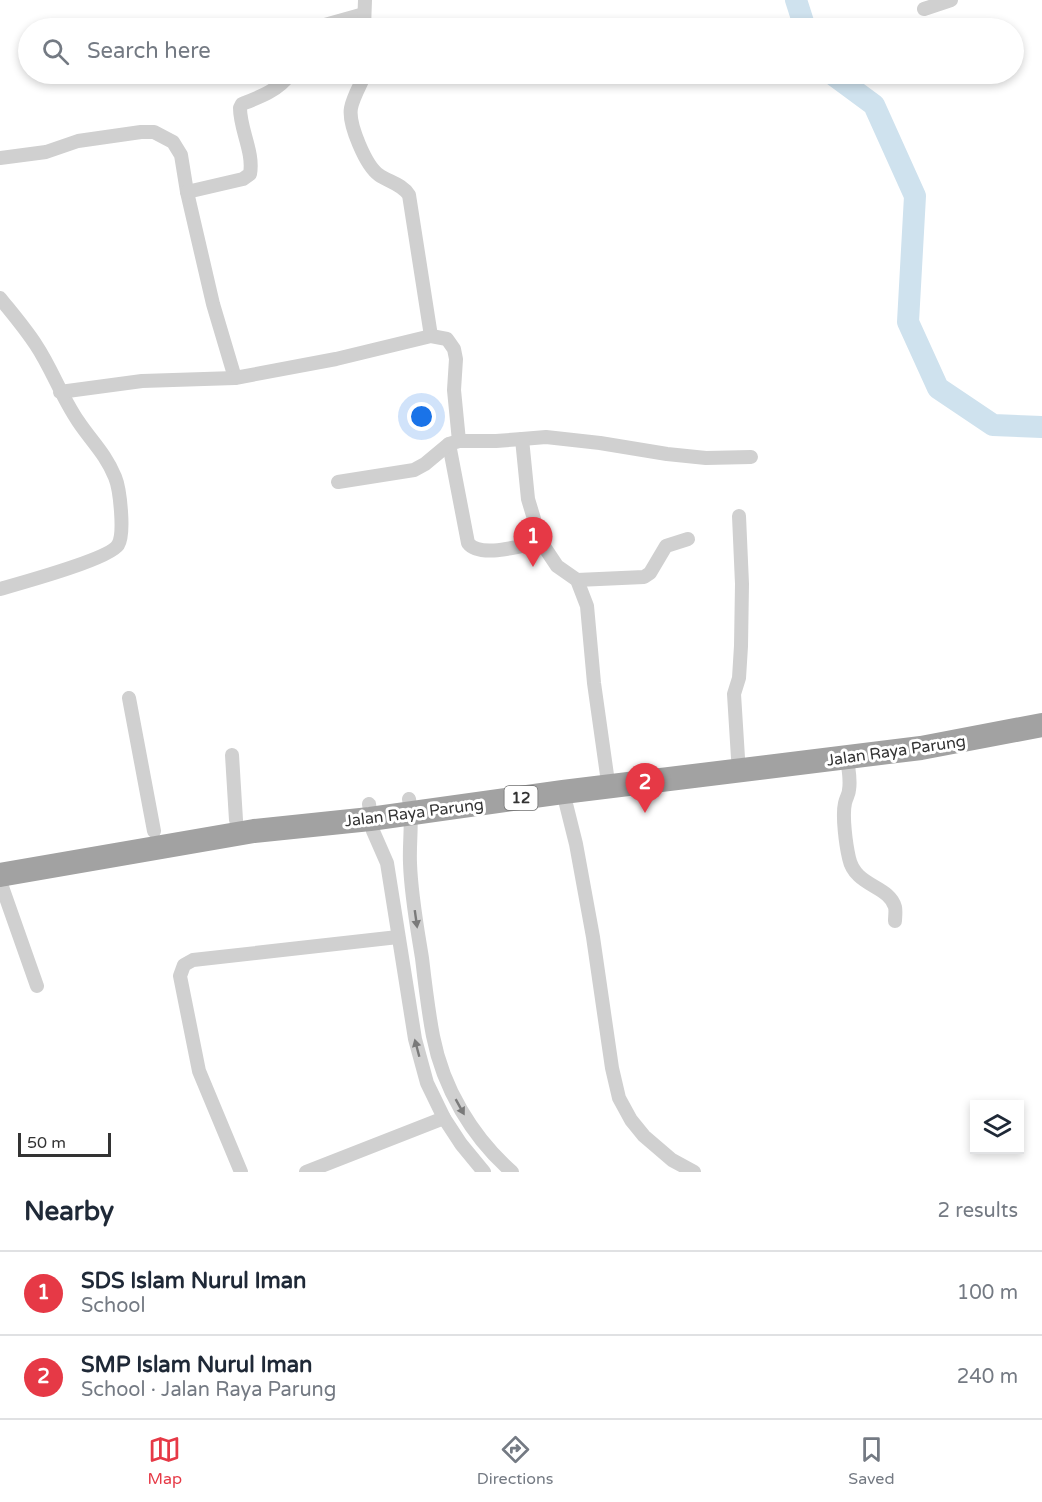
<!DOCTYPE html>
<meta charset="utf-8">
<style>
body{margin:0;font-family:"Varela Round",sans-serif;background:#f6f6f7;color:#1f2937}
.controls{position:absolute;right:18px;bottom:18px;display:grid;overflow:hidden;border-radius:0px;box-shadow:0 3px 9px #0003}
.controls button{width:54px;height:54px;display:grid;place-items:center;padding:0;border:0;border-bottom:2px solid #e0e1e3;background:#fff;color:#1f2937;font:30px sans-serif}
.scale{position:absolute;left:18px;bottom:15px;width:93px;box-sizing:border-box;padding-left:6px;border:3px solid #333;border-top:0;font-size:16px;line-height:21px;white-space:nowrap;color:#333;-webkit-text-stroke:4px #fff;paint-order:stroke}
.you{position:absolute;left:422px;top:417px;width:21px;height:21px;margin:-15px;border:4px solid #fff;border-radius:50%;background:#1a73e8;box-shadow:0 0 0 9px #1a73e833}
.badge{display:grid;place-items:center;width:39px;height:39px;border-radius:50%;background:#e63946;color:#fff;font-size:20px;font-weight:700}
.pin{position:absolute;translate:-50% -50px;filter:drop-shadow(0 2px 3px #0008)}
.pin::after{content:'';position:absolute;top:32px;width:21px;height:18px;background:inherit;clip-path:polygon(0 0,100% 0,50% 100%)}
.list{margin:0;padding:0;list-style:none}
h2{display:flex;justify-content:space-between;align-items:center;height:78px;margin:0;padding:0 24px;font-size:26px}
h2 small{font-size:20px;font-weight:400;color:#747a83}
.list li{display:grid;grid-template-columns:39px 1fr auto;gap:18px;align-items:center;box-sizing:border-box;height:84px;padding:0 24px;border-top:2px solid #e0e1e3}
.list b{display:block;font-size:22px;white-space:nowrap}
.list p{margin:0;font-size:20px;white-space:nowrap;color:#747a83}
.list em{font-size:20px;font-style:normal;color:#747a83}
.icon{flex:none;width:33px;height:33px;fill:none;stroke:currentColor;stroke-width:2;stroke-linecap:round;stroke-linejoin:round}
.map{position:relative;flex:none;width:1042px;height:1172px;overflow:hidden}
.search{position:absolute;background:#fff;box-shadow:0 3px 9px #0003;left:18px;right:18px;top:18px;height:66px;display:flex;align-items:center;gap:15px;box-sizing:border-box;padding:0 21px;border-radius:33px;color:#747a83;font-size:22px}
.sheet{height:246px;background:#fff}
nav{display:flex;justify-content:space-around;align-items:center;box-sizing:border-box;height:84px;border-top:2px solid #e0e1e3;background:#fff;font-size:16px;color:#747a83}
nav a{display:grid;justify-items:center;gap:3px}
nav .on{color:#e63946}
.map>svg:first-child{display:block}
</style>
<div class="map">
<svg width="1042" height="1172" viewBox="0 0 1042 1172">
<rect width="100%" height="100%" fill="#fff"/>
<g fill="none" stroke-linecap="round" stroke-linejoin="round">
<g stroke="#cfe2ee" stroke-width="22">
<polyline points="796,0 805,28"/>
<polyline points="832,74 874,105 915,196 908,322 938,388 993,425 1042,427"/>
</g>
<g stroke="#d0d0d0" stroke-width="14">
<polyline points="924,9 951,0"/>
<polyline points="314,28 364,14"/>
<polyline points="364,28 365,0"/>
<path d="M365,74C361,84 353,97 351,108C348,124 366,166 379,175C389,182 402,184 409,195L431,336"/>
<polyline points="0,158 46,152 78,141 141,132 154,132 173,142 181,155 187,192 213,304 235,378 336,359 431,336 447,339 454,349 456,359 454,390 459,441"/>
<path d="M187,192L243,179L250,174C254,152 240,130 240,108L242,104C260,97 279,90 290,74"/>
<path d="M0,298C12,313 25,328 36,345C52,369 61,396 78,421C92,442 105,453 115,477C120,489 125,534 118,545C109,559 21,583 0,589"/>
<polyline points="60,392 142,381 235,378"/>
<polyline points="522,439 546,437 600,443 667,454 706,458 751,457"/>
<path d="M449,444L468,543C480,559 523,545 541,542"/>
<polyline points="338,482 414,470 425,464 449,444 459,441 496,441 522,439 528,499 541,542 557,566 577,580 587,606 594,683 607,775"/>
<polyline points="577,580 644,577 650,573 666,546 688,539"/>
<polyline points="129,698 154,831"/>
<polyline points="232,755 236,820"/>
<polyline points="738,758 734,694 739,678 741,646 742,584 739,516"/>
<path d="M847,758C848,768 851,779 849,790C849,794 846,798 845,803C842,816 846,845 849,858C855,887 889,885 895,907C896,911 895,917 895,921"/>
<polyline points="563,792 576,844 593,937 612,1068 619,1098 631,1120 644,1136 672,1160 694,1172"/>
<path d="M409,799C413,821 409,841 410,863C411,895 417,927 422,958C425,984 428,1010 433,1036C443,1088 472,1137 512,1172"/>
<polyline points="369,804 373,831 387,863 415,1039 427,1083 444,1118 461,1144 484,1172"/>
<polyline points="0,881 37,986"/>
<polyline points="241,1172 199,1071 180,976 184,965 193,960 398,937"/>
<polyline points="306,1172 444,1118"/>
</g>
<polyline stroke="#a2a2a2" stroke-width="24" points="0,875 254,831 370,819 563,792 921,748 1042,725"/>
</g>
<defs><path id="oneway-solid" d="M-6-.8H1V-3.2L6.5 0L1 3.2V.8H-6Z" transform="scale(1.5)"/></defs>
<g fill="#7a7a7a">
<use href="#oneway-solid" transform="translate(416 919) rotate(82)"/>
<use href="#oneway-solid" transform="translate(417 1048) rotate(-105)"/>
<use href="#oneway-solid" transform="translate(460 1107) rotate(61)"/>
</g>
<g text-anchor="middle" stroke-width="6" stroke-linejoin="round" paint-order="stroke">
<rect fill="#fff" stroke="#707070" stroke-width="1.5" x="504.5" y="786" width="33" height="24" rx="4.5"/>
<g font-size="15" font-weight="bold" fill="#333">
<text x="521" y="803">12</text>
</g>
<g font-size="16" fill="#333" stroke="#fff">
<text transform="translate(896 750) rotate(-8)" y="6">Jalan Raya Parung</text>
<text transform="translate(414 812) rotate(-7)" y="6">Jalan Raya Parung</text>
</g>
</g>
</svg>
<div class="controls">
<button><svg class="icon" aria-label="layers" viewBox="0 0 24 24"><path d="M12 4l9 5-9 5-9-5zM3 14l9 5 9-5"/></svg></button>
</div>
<div class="scale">50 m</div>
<div class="you"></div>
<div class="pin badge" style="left:533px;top:567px">1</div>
<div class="pin badge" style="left:645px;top:813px">2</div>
<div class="search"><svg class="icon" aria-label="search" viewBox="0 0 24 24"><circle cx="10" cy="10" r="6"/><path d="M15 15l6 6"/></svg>Search here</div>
</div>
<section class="sheet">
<h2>Nearby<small>2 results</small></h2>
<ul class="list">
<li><span class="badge">1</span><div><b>SDS Islam Nurul Iman</b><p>School</p></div><em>100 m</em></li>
<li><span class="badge">2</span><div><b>SMP Islam Nurul Iman</b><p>School · Jalan Raya Parung</p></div><em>240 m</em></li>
</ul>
</section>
<nav>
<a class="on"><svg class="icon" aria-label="map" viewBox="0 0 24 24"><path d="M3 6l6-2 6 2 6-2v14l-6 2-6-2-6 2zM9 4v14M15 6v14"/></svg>Map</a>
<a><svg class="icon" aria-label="directions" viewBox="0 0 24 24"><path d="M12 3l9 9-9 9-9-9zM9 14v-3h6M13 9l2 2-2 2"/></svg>Directions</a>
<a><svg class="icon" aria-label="saved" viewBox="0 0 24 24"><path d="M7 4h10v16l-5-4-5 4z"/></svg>Saved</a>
</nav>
